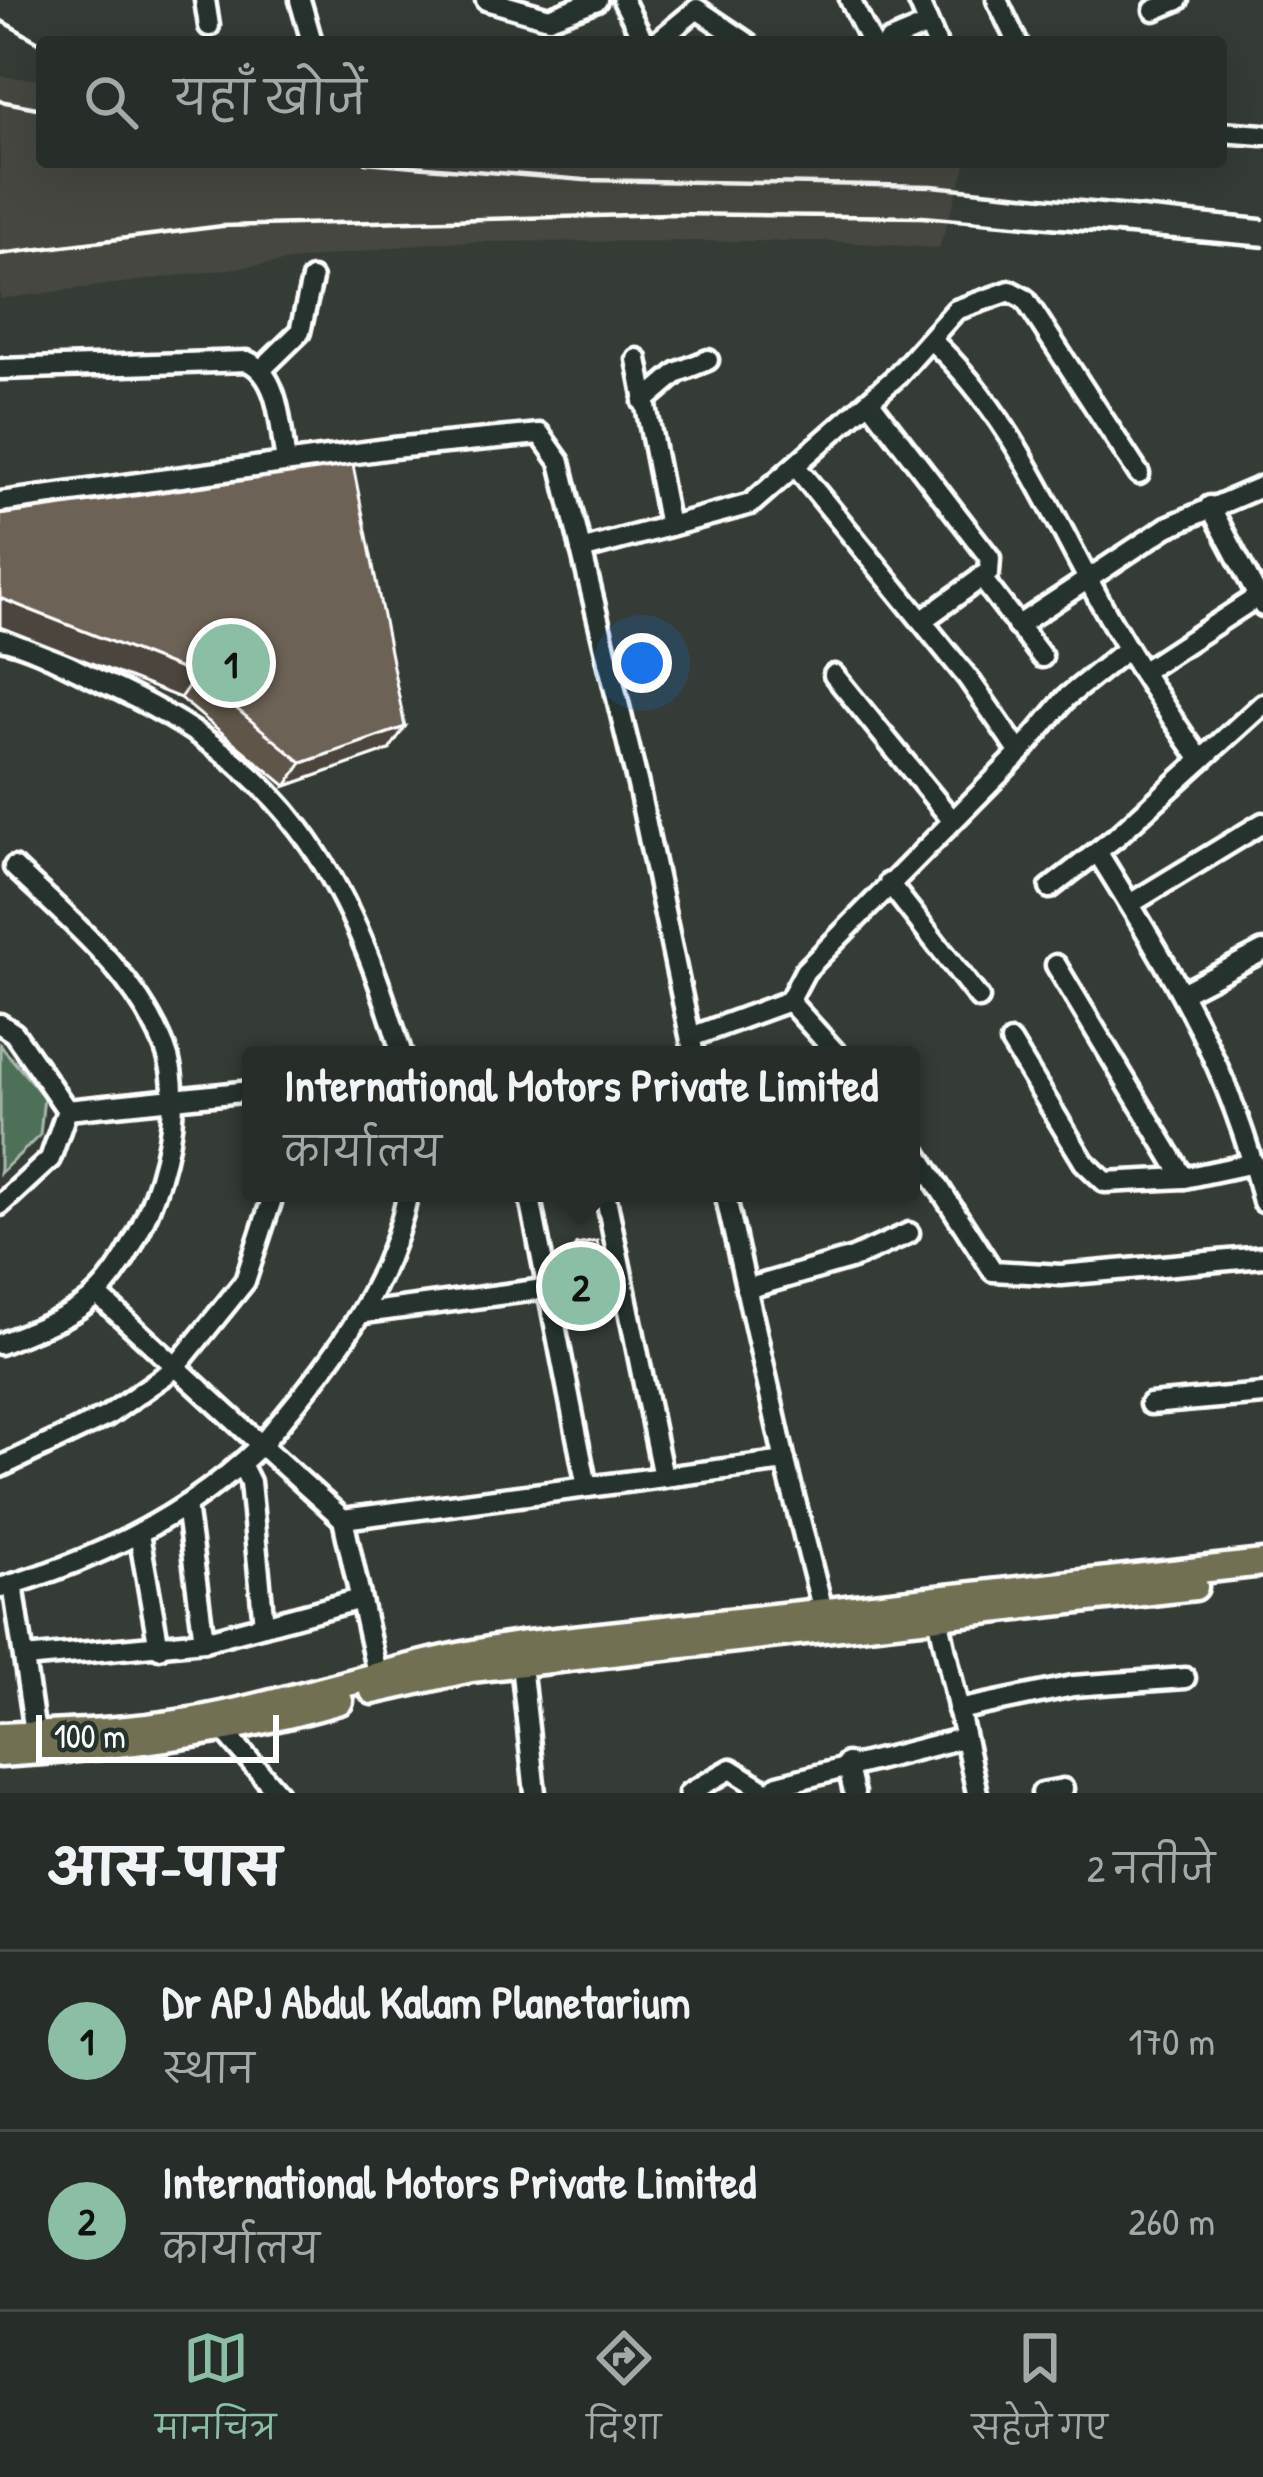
<!DOCTYPE html>
<html lang="hi">
<meta charset="utf-8">
<style>
body{margin:0;font-family:"Patrick Hand","Playpen Sans Deva",sans-serif;background:#333934;color:#f1f3f6}
.scale{position:absolute;left:36px;bottom:30px;width:243px;box-sizing:border-box;padding-left:12px;border:6px solid #fff;border-top:0;font-size:33px;line-height:42px;white-space:nowrap;color:#fff;-webkit-text-stroke:9px #26332d;paint-order:stroke}
.you{position:absolute;left:642px;top:663px;width:42px;height:42px;margin:-30px;border:9px solid #fff;border-radius:50%;background:#1a73e8;box-shadow:0 0 0 18px #1a73e833}
.badge{display:grid;place-items:center;width:78px;height:78px;border-radius:50%;background:#8abfa5;color:#111;font-size:39px;font-weight:700}
.pin{position:absolute;translate:-50% -50%;border:6px solid #fff;box-shadow:0 3px 12px #0006}
.popup{position:absolute;left:242px;top:1046px;width:678px;height:156px;box-sizing:border-box;display:grid;place-content:center;border-radius:12px;background:#272d28;filter:drop-shadow(0 3px 9px #0005);font-size:39px;white-space:nowrap;color:#a4a8a8}
.popup b{font-size:45px;color:#f1f3f6}
.popup::after{content:'';position:absolute;left:50%;top:100%;margin-left:-24px;border:24px solid transparent;border-top-color:#272d28}
.list{margin:0;padding:0;list-style:none}
h2{display:flex;justify-content:space-between;align-items:center;height:156px;margin:0;padding:0 48px;font-size:51px}
h2 small{font-size:39px;font-weight:400;color:#a4a8a8}
.list li{display:grid;grid-template-columns:78px 1fr auto;gap:36px;align-items:center;box-sizing:border-box;height:180px;padding:0 48px;border-top:3px solid #434945}
.list b{display:block;font-size:45px;white-space:nowrap}
.list p{margin:0;font-size:39px;white-space:nowrap;color:#a4a8a8}
.list em{font-size:39px;font-style:normal;color:#a4a8a8}
.icon{flex:none;width:66px;height:66px;fill:none;stroke:currentColor;stroke-width:2;stroke-linecap:round;stroke-linejoin:round}
.map{position:relative;flex:none;width:1263px;height:1793px;overflow:hidden}
.search{position:absolute;background:#272d28;box-shadow:0 12px 48px #0002;left:36px;right:36px;top:36px;height:132px;display:flex;align-items:center;gap:30px;box-sizing:border-box;padding:0 42px;border-radius:12px;color:#a4a8a8;font-size:45px}
.sheet{height:516px;background:#272d28}
nav{display:flex;justify-content:space-around;align-items:center;box-sizing:border-box;height:168px;border-top:3px solid #434945;background:#272d28;font-size:33px;color:#a4a8a8}
nav a{display:grid;justify-items:center;gap:6px}
nav .on{color:#8abfa5}
.map>svg:first-child{display:block}
</style>
<div class="map">
<svg width="1263" height="1793" viewBox="0 0 1263 1793">
<rect width="100%" height="100%" fill="#343c35"/>
<filter id="ink" filterUnits="userSpaceOnUse"><feTurbulence type="fractalNoise" baseFrequency=".00833" numOctaves="2"/><feDisplacementMap in="SourceGraphic" scale="24" xChannelSelector="R" yChannelSelector="G"/><feConvolveMatrix kernelMatrix="1 2 1 2 8 2 1 2 1" color-interpolation-filters="sRGB"/></filter>
<g filter="url(#ink)">
<polygon fill="#45473f" points="0,76 42,80 42,162 967,162 939,248 825,241 435,242 0,299"/>
<polygon fill="#507059" stroke="#a8b8ac" stroke-width="3" points="0,1045 44,1097 40,1135 0,1173"/>
<g fill="none" stroke-linecap="round" stroke-linejoin="round">
<g stroke="#fff" stroke-width="27">
<g id="minor">
<polyline points="205,0 209,26"/>
<polyline points="300,0 312,42"/>
<polyline points="486,0 549,18 597,0"/>
<polyline points="623,0 644,42"/>
<polyline points="850,0 871,42"/>
<polyline points="918,0 936,42"/>
<polyline points="997,0 1017,42"/>
<polyline points="1154,10 1178,0"/>
<polyline points="657,42 697,9 746,42"/>
<polyline points="888,42 928,25"/>
<polyline points="1221,132 1263,135"/>
<path d="M931,340C1004,407 1042,493 1088,579C1121,642 1160,702 1201,760"/>
<polyline points="637,359 669,526"/>
<polyline points="263,368 300,332 312,279"/>
<path d="M0,369L247,361C281,376 280,429 286,462"/>
<polyline points="643,402 678,372 708,360"/>
<polyline points="870,402 990,558 989,572 923,620"/>
<polyline points="797,468 968,678 1020,753"/>
<polyline points="0,502 393,448 540,434 560,462 638,785 694,1055"/>
<polyline points="1210,506 1263,606"/>
<polyline points="581,550 751,504 897,376 956,310 1010,291 1025,299 1139,474"/>
<polyline points="981,577 1042,657"/>
<polyline points="1017,626 1167,527 1263,486"/>
<path d="M0,639C35,646 70,667 102,682C285,764 347,870 402,1055"/>
<polyline points="1142,672 1257,597"/>
<polyline points="834,675 952,820"/>
<path d="M1098,853C1170,969 1231,1067 1263,1202"/>
<polyline points="889,883 979,998"/>
<polyline points="1050,888 1116,837 1263,704"/>
<polyline points="1130,904 1263,823"/>
<polyline points="1056,965 1184,1178"/>
<polyline points="1182,993 1263,951"/>
<polyline points="789,1001 805,971 1020,753 1066,698 1127,649"/>
<polyline points="0,1024 14,1033 67,1110"/>
<polyline points="691,1037 789,1001 838,1055"/>
<polyline points="1011,1042 1084,1162 1105,1182 1184,1178 1254,1163"/>
<polyline points="911,1144 993,1271 1061,1275 1263,1257"/>
<polyline points="529,1193 587,1487"/>
<polyline points="605,1193 663,1477"/>
<polyline points="725,1193 785,1461"/>
<polyline points="0,1205 50,1159 67,1110 251,1091"/>
<polyline points="746,1289 853,1258 909,1233"/>
<polyline points="364,1313 551,1288"/>
<path d="M0,1344C32,1330 71,1319 97,1294C147,1245 192,1115 165,1048C136,974 70,921 14,867"/>
<polyline points="1150,1404 1263,1394"/>
<polyline points="241,1464 250,1482 264,1625"/>
<polyline points="0,1467 107,1416 174,1369 245,1281 274,1193"/>
<polyline points="186,1505 204,1641"/>
<path d="M343,1519L261,1445C325,1369 388,1294 408,1193"/>
<polyline points="139,1534 159,1648"/>
<polyline points="13,1584 35,1733"/>
<path d="M0,1588C97,1560 188,1516 261,1445L97,1294"/>
<polyline points="938,1616 977,1793"/>
<polyline points="25,1658 204,1641 357,1600"/>
<polyline points="521,1664 535,1793"/>
<polyline points="377,1673 343,1519 785,1461 824,1615"/>
<polyline points="958,1710 1073,1686 1185,1678"/>
<polyline points="225,1732 278,1793"/>
<polyline points="847,1763 854,1793"/>
<polyline points="689,1793 731,1769 769,1793 778,1785 963,1738"/>
<polyline points="1042,1793 1063,1789"/>
</g>
</g>
<g stroke="#fff" stroke-width="33">
<g id="major">
<polyline points="373,1691 471,1669 1195,1587"/>
<path d="M0,1736C73,1733 149,1731 221,1715C322,1693 417,1660 519,1645L1263,1563"/>
<path d="M0,1754C117,1747 227,1734 340,1701"/>
</g>
</g>
<use href="#minor" stroke="#26332d" stroke-width="18"/>
<use href="#major" stroke="#716f52" stroke-width="24"/>
<g stroke="#fff" stroke-width="4.5">
<polyline points="0,20 42,44"/>
<polyline points="0,101 42,109"/>
<polyline points="365,162 584,180 932,186 1263,219"/>
<polyline points="0,254 222,226 668,214 922,217 1263,247"/>
</g>
</g>
<g fill="#5e544a" stroke="#fff" stroke-width="3">
<polygon points="0,515 389,750 286,786 180,698"/>
<polygon points="576,1245 597,1297 576,1301 567,1257"/>
</g>
<g fill="#4c453c" stroke="#fff" stroke-width="3">
<polygon points="0,598 196,675 180,698 0,627"/>
<polygon points="405,727 389,750 286,786 302,763"/>
<polygon points="606,1286 597,1297 576,1301 584,1290"/>
</g>
<g fill="#6d6256" stroke="#fff" stroke-width="3">
<polygon points="353,465 405,727 302,763 196,675 0,598 0,515"/>
<polygon points="597,1241 606,1286 584,1290 576,1245"/>
</g>
</g>
</svg>
<div class="scale">100 m</div>
<div class="you"></div>
<div class="pin badge" style="left:231px;top:663px">1</div>
<div class="pin badge" style="left:581px;top:1286px">2</div>
<div class="popup"><b>International Motors Private Limited</b>कार्यालय</div>
<div class="search"><svg class="icon" aria-label="search" viewBox="0 0 24 24"><circle cx="10" cy="10" r="6"/><path d="M15 15l6 6"/></svg>यहाँ खोजें</div>
</div>
<section class="sheet">
<h2>आस-पास<small>2 नतीजे</small></h2>
<ul class="list">
<li><span class="badge">1</span><div><b>Dr APJ Abdul Kalam Planetarium</b><p>स्थान</p></div><em>170 m</em></li>
<li><span class="badge">2</span><div><b>International Motors Private Limited</b><p>कार्यालय</p></div><em>260 m</em></li>
</ul>
</section>
<nav>
<a class="on"><svg class="icon" aria-label="map" viewBox="0 0 24 24"><path d="M3 6l6-2 6 2 6-2v14l-6 2-6-2-6 2zM9 4v14M15 6v14"/></svg>मानचित्र</a>
<a><svg class="icon" aria-label="directions" viewBox="0 0 24 24"><path d="M12 3l9 9-9 9-9-9zM9 14v-3h6M13 9l2 2-2 2"/></svg>दिशा</a>
<a><svg class="icon" aria-label="saved" viewBox="0 0 24 24"><path d="M7 4h10v16l-5-4-5 4z"/></svg>सहेजे गए</a>
</nav>
